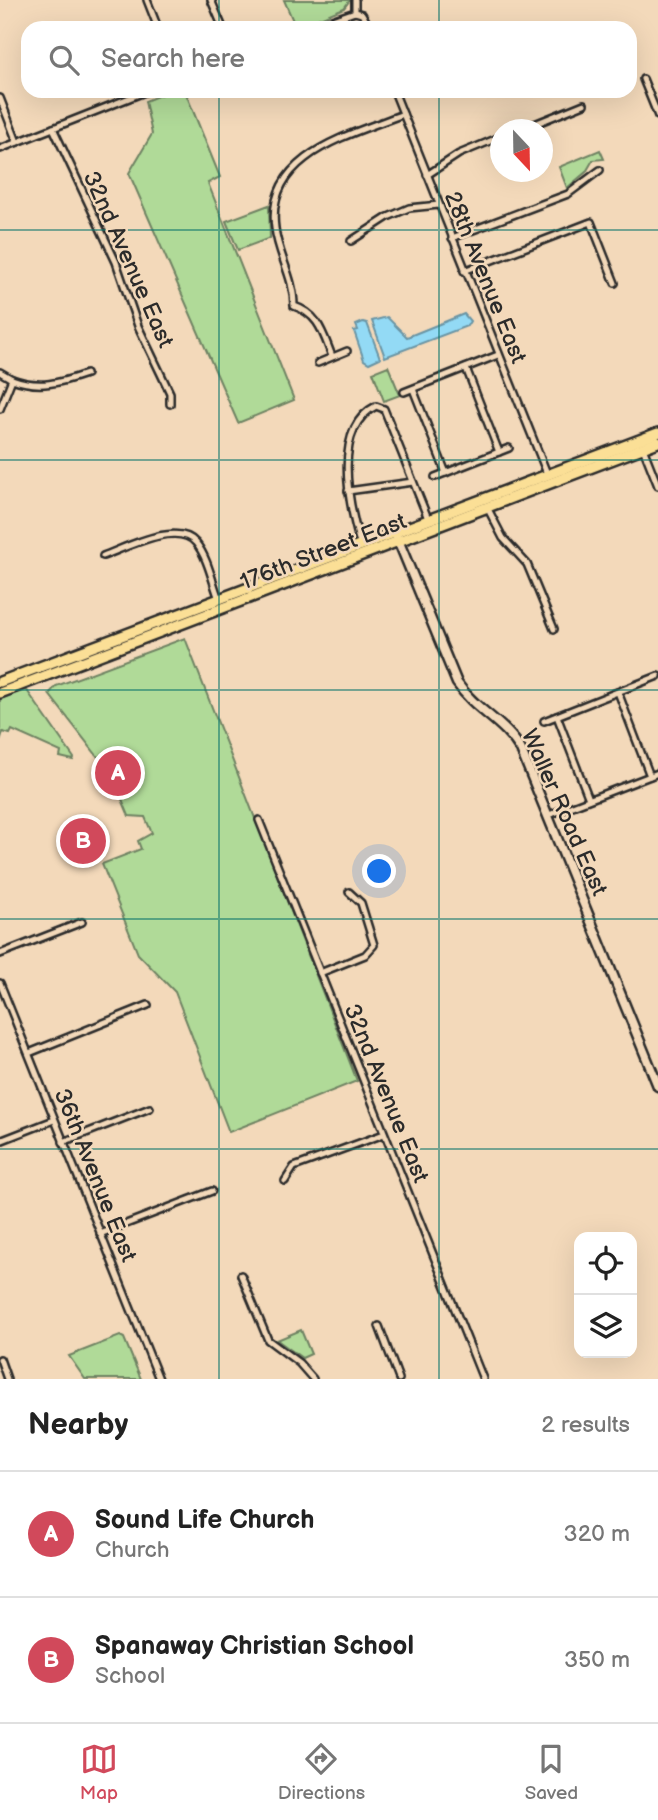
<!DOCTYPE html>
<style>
body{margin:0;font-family:"Balsamiq Sans",sans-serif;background:#f2f2f2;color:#222}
.controls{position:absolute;right:21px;bottom:21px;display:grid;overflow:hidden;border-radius:14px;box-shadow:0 7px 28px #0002}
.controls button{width:63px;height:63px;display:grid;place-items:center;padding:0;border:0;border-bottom:2px solid #e0e0e0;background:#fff;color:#222;font:35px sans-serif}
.compass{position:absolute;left:490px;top:119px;width:63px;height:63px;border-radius:50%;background:#fff;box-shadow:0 7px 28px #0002;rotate:158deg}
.you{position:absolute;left:380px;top:872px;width:24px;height:24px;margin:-18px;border:5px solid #fff;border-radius:50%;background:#1a73e8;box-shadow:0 0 0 10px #1a73e833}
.badge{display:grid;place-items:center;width:46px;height:46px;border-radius:50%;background:#d1495b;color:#fff;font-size:23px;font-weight:700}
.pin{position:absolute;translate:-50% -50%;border:4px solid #fff;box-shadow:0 2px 7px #0006}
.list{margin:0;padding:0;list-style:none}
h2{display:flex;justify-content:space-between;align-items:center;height:91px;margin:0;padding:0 28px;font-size:30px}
h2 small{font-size:23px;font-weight:400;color:#767676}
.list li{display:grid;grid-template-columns:46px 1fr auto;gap:21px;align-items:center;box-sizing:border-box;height:126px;padding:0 28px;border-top:2px solid #e0e0e0}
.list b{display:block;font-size:26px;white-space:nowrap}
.list p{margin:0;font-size:23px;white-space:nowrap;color:#767676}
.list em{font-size:23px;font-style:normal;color:#767676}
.icon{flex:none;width:38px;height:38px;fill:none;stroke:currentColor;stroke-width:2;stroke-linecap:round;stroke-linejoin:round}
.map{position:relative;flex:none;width:658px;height:1379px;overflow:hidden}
.search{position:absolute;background:#fff;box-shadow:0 7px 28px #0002;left:21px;right:21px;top:21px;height:77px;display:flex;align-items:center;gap:18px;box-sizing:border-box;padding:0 24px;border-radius:21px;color:#767676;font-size:26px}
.sheet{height:343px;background:#fff}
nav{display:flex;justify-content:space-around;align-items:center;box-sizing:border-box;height:98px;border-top:2px solid #e0e0e0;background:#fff;font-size:19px;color:#767676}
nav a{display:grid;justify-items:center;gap:4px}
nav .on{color:#d1495b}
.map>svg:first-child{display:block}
</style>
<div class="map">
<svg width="658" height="1379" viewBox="0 0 658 1379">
<rect width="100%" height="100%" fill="#f3d9ba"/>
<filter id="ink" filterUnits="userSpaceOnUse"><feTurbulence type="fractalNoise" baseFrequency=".0143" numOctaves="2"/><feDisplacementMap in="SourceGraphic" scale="14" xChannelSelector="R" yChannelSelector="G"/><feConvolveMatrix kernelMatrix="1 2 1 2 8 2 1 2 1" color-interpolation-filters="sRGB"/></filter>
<g filter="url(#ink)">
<g fill="#b0da98" stroke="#6e8262" stroke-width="2">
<polygon points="284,0 350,0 344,8 296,28"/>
<polygon points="170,91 185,91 220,177 208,183 294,400 238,423 129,173 152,134 145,101"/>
<polygon points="600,150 604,159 593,160 586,172 567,188 559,167"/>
<polygon points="269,205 270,238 238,250 226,221"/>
<polygon points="388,366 400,395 384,401 373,372"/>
<polygon points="185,638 357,1081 229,1132 175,992 138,954 102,864 141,849 138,841 152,833 145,817 129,816 112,775 49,694 56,686"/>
<polygon points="26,689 74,758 73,760 60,757 61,752 12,730 10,734 3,732 0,741 0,699"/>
<polygon points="301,1330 311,1354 302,1358 277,1340"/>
<polygon points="120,1336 124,1338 141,1379 85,1379 69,1356"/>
</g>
<g fill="#93daf5" stroke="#6994a4" stroke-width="2">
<polygon points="464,314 470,321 467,326 385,357 372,321 387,317 407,337"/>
<polygon points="363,322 367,323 380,358 369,363 364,360 354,331 358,330 356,325"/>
</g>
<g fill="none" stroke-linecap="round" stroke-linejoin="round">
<g stroke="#2b2b2b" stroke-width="10">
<g id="street">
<polyline points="147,0 158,28"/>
<polyline points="211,0 223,28"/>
<polyline points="355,0 355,12"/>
<polyline points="355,12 362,14 370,28"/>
<polyline points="309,28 355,12"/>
<polyline points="643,79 658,116"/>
<polyline points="394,91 548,476"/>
<polyline points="0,98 17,142"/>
<polyline points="53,128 116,262 138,326 170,393 170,404"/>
<polyline points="520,130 584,104"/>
<polyline points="0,149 147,91"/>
<polyline points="427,175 459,154 500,137"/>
<polyline points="452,238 568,194 600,170"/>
<polyline points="351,241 388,217 409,208 439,205"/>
<polyline points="464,271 591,222 615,283"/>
<path d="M332,356C323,334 319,314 294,306C294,277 278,255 275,228C265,154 351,135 403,114"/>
<polyline points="318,363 347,351"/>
<polyline points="466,368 499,452"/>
<polyline points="0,372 12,379"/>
<polyline points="413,389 446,473"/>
<polyline points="404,392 498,355"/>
<path d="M0,409L12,379C39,389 60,383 86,374"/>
<polyline points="643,448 658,486"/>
<polyline points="435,477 509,448"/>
<polyline points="348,491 413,482"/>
<polyline points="488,509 503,538 527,564 554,629"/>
<path d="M361,547C350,509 330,429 376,406L384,409L429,521"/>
<path d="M103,556C125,548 178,520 196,543C208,558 212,581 219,599"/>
<polyline points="618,692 650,776"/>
<polyline points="557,716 589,799"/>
<polyline points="544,721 658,676"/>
<polyline points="549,815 658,773"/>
<polyline points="259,820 483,1379"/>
<polyline points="0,954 82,922"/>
<polyline points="320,973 365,955 374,945 361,903 349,892"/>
<polyline points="0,983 159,1379"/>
<polyline points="29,1053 148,1005"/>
<polyline points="0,1141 54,1120"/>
<polyline points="63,1142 150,1108"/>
<polyline points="285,1181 294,1167 384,1134"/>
<polyline points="100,1234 212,1191"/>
<polyline points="241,1275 268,1340 299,1363 313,1379"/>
<polyline points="379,1326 399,1379"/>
<polyline points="0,1359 7,1379"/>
</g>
</g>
<g stroke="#2b2b2b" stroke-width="13">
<path id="secondary" d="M396,535L457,683C475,710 505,722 521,750L658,1086"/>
</g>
<g stroke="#2b2b2b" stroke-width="14">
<g id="primary">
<polyline points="0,682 658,433"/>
<polyline points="0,693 658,442"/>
</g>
</g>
<use href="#street" stroke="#f3d9ba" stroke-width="5"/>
<use href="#secondary" stroke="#f3d9ba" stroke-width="8"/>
<use href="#primary" stroke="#fbdf96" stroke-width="9"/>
</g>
</g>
<path fill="none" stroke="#0f766e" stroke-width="2" stroke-opacity="0.55" d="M219,0V28M439,0V28M219,91V1379M439,91V1379M0,230H658M0,460H658M0,690H658M0,919H658M0,1149H658"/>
<g text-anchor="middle" stroke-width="5" stroke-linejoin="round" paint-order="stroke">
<g font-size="23" fill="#2b2b2b" stroke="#f3d9ba">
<text transform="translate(129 259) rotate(66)" y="8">32nd Avenue East</text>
<text transform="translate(486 277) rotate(68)" y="8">28th Avenue East</text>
<text transform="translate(323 551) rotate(-21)" y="8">176th Street East</text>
<text transform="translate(565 812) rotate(66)" y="8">Waller Road East</text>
<text transform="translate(387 1093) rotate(68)" y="8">32nd Avenue East</text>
<text transform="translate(96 1175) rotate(68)" y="8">36th Avenue East</text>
</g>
</g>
</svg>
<div class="controls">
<button><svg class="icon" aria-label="locate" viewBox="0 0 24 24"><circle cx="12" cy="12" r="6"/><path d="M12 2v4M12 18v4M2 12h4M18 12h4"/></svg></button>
<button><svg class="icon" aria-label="layers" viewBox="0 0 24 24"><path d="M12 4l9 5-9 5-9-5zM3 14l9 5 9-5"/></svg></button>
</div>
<svg class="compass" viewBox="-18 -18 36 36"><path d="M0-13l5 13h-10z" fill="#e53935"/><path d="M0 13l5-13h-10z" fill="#767676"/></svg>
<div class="you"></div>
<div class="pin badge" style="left:118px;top:773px">A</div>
<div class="pin badge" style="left:83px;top:841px">B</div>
<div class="search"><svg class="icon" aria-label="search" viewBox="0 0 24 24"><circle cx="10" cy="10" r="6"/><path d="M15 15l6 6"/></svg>Search here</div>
</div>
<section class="sheet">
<h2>Nearby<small>2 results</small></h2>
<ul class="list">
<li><span class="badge">A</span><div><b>Sound Life Church</b><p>Church</p></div><em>320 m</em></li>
<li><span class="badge">B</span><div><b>Spanaway Christian School</b><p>School</p></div><em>350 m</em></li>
</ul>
</section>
<nav>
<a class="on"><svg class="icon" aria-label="map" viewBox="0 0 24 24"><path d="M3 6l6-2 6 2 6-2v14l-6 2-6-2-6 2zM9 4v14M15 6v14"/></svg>Map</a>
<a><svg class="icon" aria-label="directions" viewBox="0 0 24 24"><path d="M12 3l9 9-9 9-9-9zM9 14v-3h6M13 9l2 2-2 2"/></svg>Directions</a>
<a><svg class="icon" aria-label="saved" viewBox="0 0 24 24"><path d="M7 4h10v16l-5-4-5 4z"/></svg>Saved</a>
</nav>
